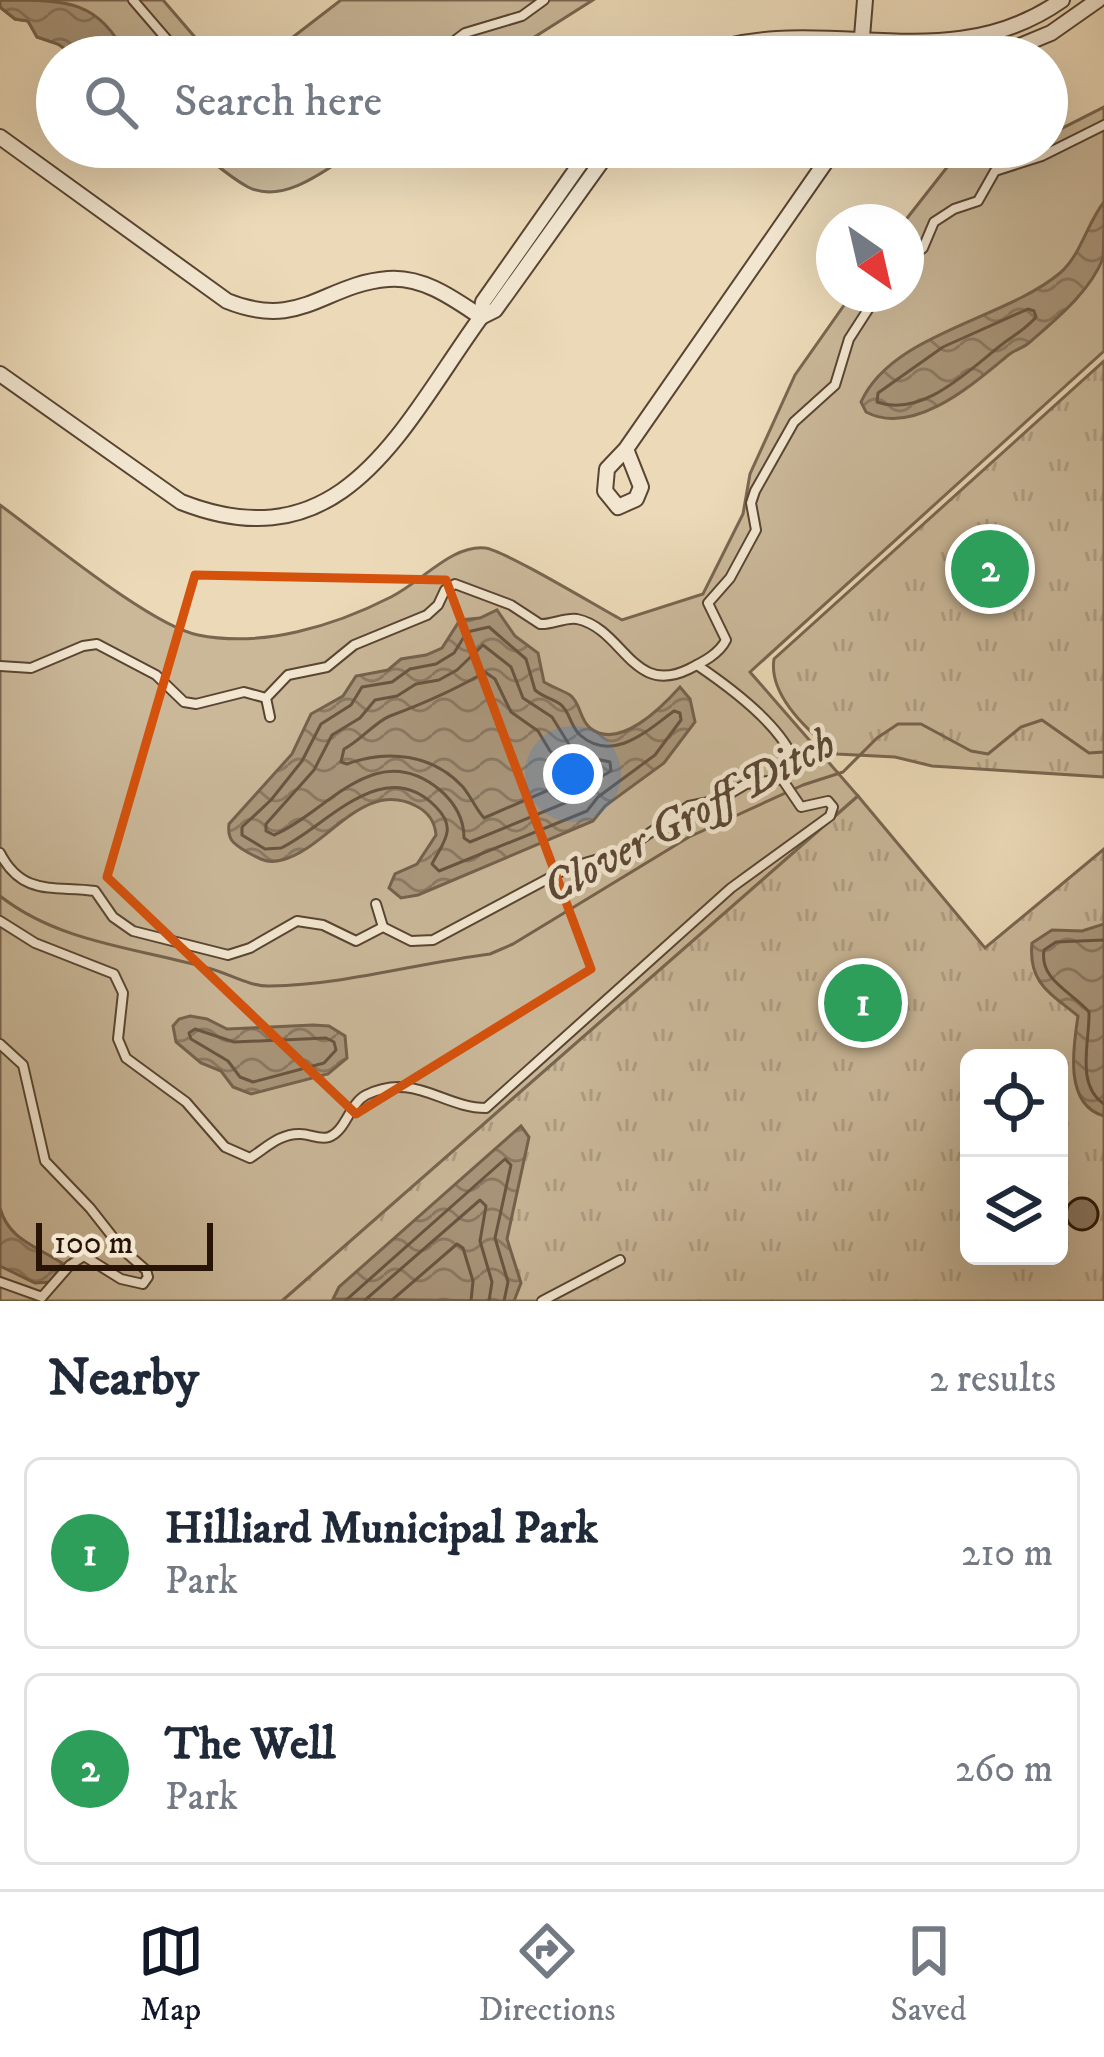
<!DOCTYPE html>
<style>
body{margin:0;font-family:"IM FELL DW Pica",serif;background:#f6f6f7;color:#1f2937}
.controls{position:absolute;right:36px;bottom:36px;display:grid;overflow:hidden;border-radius:18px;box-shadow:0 12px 48px #0002}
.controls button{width:108px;height:108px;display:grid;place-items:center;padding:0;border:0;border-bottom:3px solid #e0e1e3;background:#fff;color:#1f2937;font:60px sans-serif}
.compass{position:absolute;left:816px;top:204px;width:108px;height:108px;border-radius:50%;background:#fff;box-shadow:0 12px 48px #0002;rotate:146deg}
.scale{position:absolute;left:36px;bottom:30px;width:177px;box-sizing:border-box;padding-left:12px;border:6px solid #281407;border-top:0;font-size:33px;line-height:42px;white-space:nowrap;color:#281407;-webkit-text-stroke:9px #f2e6d0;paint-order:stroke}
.you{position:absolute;left:573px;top:774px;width:42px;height:42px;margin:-30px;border:9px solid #fff;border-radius:50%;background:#1a73e8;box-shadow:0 0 0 18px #1a73e833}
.badge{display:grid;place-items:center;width:78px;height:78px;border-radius:50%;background:#111827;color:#fff;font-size:39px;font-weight:700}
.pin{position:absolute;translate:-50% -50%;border:6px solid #fff;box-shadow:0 3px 12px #0006}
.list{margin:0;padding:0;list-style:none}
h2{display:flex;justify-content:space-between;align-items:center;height:156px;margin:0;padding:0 48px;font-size:51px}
h2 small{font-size:39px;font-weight:400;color:#747a83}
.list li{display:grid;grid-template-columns:78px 1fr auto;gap:36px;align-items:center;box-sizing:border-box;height:192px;margin:0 24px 24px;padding:0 24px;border:3px solid #e0e1e3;border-radius:18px}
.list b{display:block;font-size:45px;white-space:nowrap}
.list p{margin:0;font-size:39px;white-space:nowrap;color:#747a83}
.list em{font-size:39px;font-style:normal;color:#747a83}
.icon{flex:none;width:66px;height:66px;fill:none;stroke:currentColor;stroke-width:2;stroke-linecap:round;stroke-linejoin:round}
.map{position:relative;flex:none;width:1104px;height:1301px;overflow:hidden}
.search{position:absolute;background:#fff;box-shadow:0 12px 48px #0002;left:36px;right:36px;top:36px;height:132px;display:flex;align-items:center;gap:30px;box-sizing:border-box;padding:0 42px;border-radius:66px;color:#747a83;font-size:45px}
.sheet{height:588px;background:#fff}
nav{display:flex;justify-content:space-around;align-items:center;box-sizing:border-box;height:168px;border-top:3px solid #e0e1e3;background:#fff;font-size:33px;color:#747a83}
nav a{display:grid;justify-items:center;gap:6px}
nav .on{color:#111827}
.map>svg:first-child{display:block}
</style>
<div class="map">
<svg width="1104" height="1301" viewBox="0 0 1104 1301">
<defs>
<pattern id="park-tufts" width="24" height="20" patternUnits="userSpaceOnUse" patternTransform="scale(3)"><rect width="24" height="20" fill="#cab899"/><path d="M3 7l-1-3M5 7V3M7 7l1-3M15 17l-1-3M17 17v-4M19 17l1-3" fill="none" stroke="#ae9d82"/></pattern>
<pattern id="water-waves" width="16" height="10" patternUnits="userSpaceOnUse" patternTransform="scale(3)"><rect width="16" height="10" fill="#a9967b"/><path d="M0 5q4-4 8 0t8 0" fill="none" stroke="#8a7963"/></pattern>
</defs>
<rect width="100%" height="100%" fill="#ebd9b7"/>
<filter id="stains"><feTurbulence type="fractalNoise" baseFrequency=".00167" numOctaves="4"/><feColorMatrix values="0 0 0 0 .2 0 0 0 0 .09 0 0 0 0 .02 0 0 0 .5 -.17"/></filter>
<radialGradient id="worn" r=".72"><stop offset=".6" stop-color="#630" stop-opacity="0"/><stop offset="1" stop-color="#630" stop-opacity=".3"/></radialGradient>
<g fill="#cab899" stroke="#796650" stroke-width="3">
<polygon points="0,0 163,0 212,57 77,57 58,44 37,37 28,21 15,19 0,7"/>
<polygon points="341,0 593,0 503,57 267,57"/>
<path d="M1104,107V351L750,672L858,796L282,1301H0V505C44,537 151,626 198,635C263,648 334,626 391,597C423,581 451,545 485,548C504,550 598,607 622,620L703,594L743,514L750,474L795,375L852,294H906L904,222L948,166L1000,147H1047V136Z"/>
<path d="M194,147H361C331,166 285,206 248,187C229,177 211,160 194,147Z"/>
</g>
<g fill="url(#park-tufts)" stroke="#796650" stroke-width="3" fill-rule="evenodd">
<path d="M1104,361V777L932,766L895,757L837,754C810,733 768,696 774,659Z"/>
<path d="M858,796L985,948L1104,849V1301H282ZM969,1058H1059V1256H969Z"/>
</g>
<g fill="url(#water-waves)" stroke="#75624d" stroke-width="3">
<path d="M0,0C71,0 96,0 128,57H77L58,44L37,37L28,21L15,19L0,7Z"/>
<path d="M1104,202C1104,218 1104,243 1103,258C1091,291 1055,320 1030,342C1022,349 1013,350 1006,357C972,385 913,437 866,412L861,402C892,333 1004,320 1060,273C1081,255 1087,223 1104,202Z"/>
<path d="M497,610L515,636L538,653L544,682C552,687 562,690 570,695C581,703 579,719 590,728C619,751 662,707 680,687L690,699L695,722L664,763L605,806L593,821L418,895L401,898L389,888L395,874L417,864L436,835C435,822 428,812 416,806C363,778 327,849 282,860C267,864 260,859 247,852C234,844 227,840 229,824L292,754L311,714L343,696L356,676L388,670L401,659L426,655L442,648L460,620L480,618Z"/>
<path d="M1104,924V1116C1064,1105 1073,1048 1078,1016C1050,993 1028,983 1032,943L1052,930L1082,931Z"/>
<polygon points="190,1016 207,1019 227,1029 313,1025 329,1026 345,1036 347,1058 328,1074 251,1094 233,1087 221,1071 201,1063 176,1042 173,1026 179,1019"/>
<polygon points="521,1126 529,1137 507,1239 521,1283 514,1301 333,1299 339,1287"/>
<path d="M0,1208C9,1240 36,1246 62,1263L51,1282L35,1283L0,1266Z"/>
</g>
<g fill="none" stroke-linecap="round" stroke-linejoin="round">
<g stroke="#685541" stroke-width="3">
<path d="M1028,309L1034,311L1036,317C1025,330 1014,335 1000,346C968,371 922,418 877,402L878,393L943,347Z"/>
<path d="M489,627L526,659L535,690C543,697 551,698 560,704C570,711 570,726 580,735C613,764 648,730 674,711L680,713L681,720L655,755L598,797L587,811L439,871L432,864C443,842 458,829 436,807C383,753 327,826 281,848L265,849L242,835V827L271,800L302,761L321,724L351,705L362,687L392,682L410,669L436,664L454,653L467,632Z"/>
<path d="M483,645L511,667L523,698L552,717L570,746L588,757L610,762L611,771L592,782L577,798L470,842L464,838C464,818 455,803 440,790C375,736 327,813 274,835L266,831V824L314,770L332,735L360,718L375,700L397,696L416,684L439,680L457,670Z"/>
<path d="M485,672L495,679L511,712L538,731L550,751L571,770L567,782L484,818C476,809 471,797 463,787C433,754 387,749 347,764L341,762L344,749C360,741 375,722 390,716C425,703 453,691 485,672Z"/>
<path d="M1104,940L1056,942L1044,950C1039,980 1072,992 1089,1012C1090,1041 1075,1085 1104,1104"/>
<polygon points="195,1029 234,1042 326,1038 334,1042 336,1050 324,1063 253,1082 240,1077 228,1061 191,1039 189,1033"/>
<polyline points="345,1301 505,1159 511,1165 495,1238 508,1282 504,1301"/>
<polyline points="364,1301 480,1200 486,1206 480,1241 492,1282 489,1301"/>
<polyline points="391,1301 457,1244 463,1248 473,1281 471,1301"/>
</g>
<path stroke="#75624d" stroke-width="3" d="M0,896C60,943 137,948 208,968C228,973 250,987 270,986C344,985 418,963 490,954L513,944L689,837L803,785L843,772L877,738L898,724H921L971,751L988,754L1021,727L1042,720L1089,753L1104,752"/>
</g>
<circle fill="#8d7a63" stroke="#281407" stroke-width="3" cx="1082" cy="1214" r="16"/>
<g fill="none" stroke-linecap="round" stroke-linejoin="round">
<g stroke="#594533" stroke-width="12">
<g id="lane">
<polyline points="133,0 182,57"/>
<polyline points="433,57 465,33 522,16 544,0"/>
<polyline points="906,261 923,248 934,222 954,209 978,201 995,171 1042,156 1104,125"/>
<path d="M697,665C728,686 776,721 792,756L782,779"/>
<polyline points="0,666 31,668 83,646 97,644 156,675 184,702 196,704 244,692 266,698"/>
<path d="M270,717L266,698L288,675L327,667L354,645L427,615L438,605L445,590L455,584L511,605L540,624C552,625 565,617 577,619C624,629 632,697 689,669C703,662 719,654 726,640L708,603L730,578L756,530L751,503L755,491L794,422L835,385L849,339L878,294"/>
<path d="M0,853C23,898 57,885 95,891L113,917L133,931L228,955L250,948L297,921L323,925L356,941L383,927L411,941L433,940L568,868L622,852L689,806L719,800L746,784L782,779L801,807L828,801L833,807L830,816L731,888L486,1108C443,1108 414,1071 366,1095C349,1104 346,1131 329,1137C319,1140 310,1134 301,1134C280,1133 266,1148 250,1158L225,1147L186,1102L126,1058L118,1039L123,993L114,974L35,943L0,921"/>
<polyline points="376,904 383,927"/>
<polyline points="0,1044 23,1065 45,1161 90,1208 123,1250 146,1270 148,1277 143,1284 121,1279 84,1256 70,1265 42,1297 0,1282"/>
<polyline points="542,1301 620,1260"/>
</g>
</g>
<g stroke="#594533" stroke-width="18">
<g id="street">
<polyline points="861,49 865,0"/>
<path d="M693,57C819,6 943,84 1062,0"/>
<polyline points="744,57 782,53 862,57"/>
<polyline points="993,57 1051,33 1098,0"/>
<path d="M0,137L227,301C301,331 324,284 388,279C423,276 454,299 481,317"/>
<polyline points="481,317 483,302 592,147"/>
<path d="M0,374L181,502C344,566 402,426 481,317L495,310L612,147"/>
<polyline points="626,449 641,487 636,499 618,507 605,491 607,469 626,449 836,147"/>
</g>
</g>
<use href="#lane" stroke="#f2e6d0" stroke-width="8"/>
<use href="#street" stroke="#f2e6d0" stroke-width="14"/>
</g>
<path fill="none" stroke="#d5520c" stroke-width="9" stroke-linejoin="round" d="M195,575L446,580L591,969L356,1114L107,877Z"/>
<g text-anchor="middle" stroke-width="9" stroke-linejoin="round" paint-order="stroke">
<g font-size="45" font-style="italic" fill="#5c4835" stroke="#f2e6d0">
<text transform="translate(688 814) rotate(-28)" y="16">Clover Groff Ditch</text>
</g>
</g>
<rect width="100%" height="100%" filter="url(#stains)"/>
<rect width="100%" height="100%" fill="url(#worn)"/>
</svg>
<div class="controls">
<button><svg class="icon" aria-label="locate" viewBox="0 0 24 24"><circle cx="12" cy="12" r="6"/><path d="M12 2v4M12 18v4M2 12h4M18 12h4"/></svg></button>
<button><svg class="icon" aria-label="layers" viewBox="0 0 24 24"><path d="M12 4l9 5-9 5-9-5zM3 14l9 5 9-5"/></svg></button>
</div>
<svg class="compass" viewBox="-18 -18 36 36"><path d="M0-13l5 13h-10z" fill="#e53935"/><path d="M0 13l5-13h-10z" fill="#747a83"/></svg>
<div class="scale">100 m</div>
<div class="you"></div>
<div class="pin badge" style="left:863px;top:1003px;background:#2e9e5b">1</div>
<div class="pin badge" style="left:990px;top:569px;background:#2e9e5b">2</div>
<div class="search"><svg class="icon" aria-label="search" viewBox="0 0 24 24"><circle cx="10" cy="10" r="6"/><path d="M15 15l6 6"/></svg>Search here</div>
</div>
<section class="sheet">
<h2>Nearby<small>2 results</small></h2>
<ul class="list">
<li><span class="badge" style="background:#2e9e5b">1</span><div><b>Hilliard Municipal Park</b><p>Park</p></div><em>210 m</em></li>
<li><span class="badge" style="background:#2e9e5b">2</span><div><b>The Well</b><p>Park</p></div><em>260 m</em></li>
</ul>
</section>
<nav>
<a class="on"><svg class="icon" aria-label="map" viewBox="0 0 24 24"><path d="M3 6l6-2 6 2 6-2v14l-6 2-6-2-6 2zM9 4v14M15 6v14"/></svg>Map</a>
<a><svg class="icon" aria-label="directions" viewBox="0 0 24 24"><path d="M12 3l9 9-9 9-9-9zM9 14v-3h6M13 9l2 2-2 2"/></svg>Directions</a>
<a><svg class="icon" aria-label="saved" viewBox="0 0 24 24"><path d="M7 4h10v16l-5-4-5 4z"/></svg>Saved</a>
</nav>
